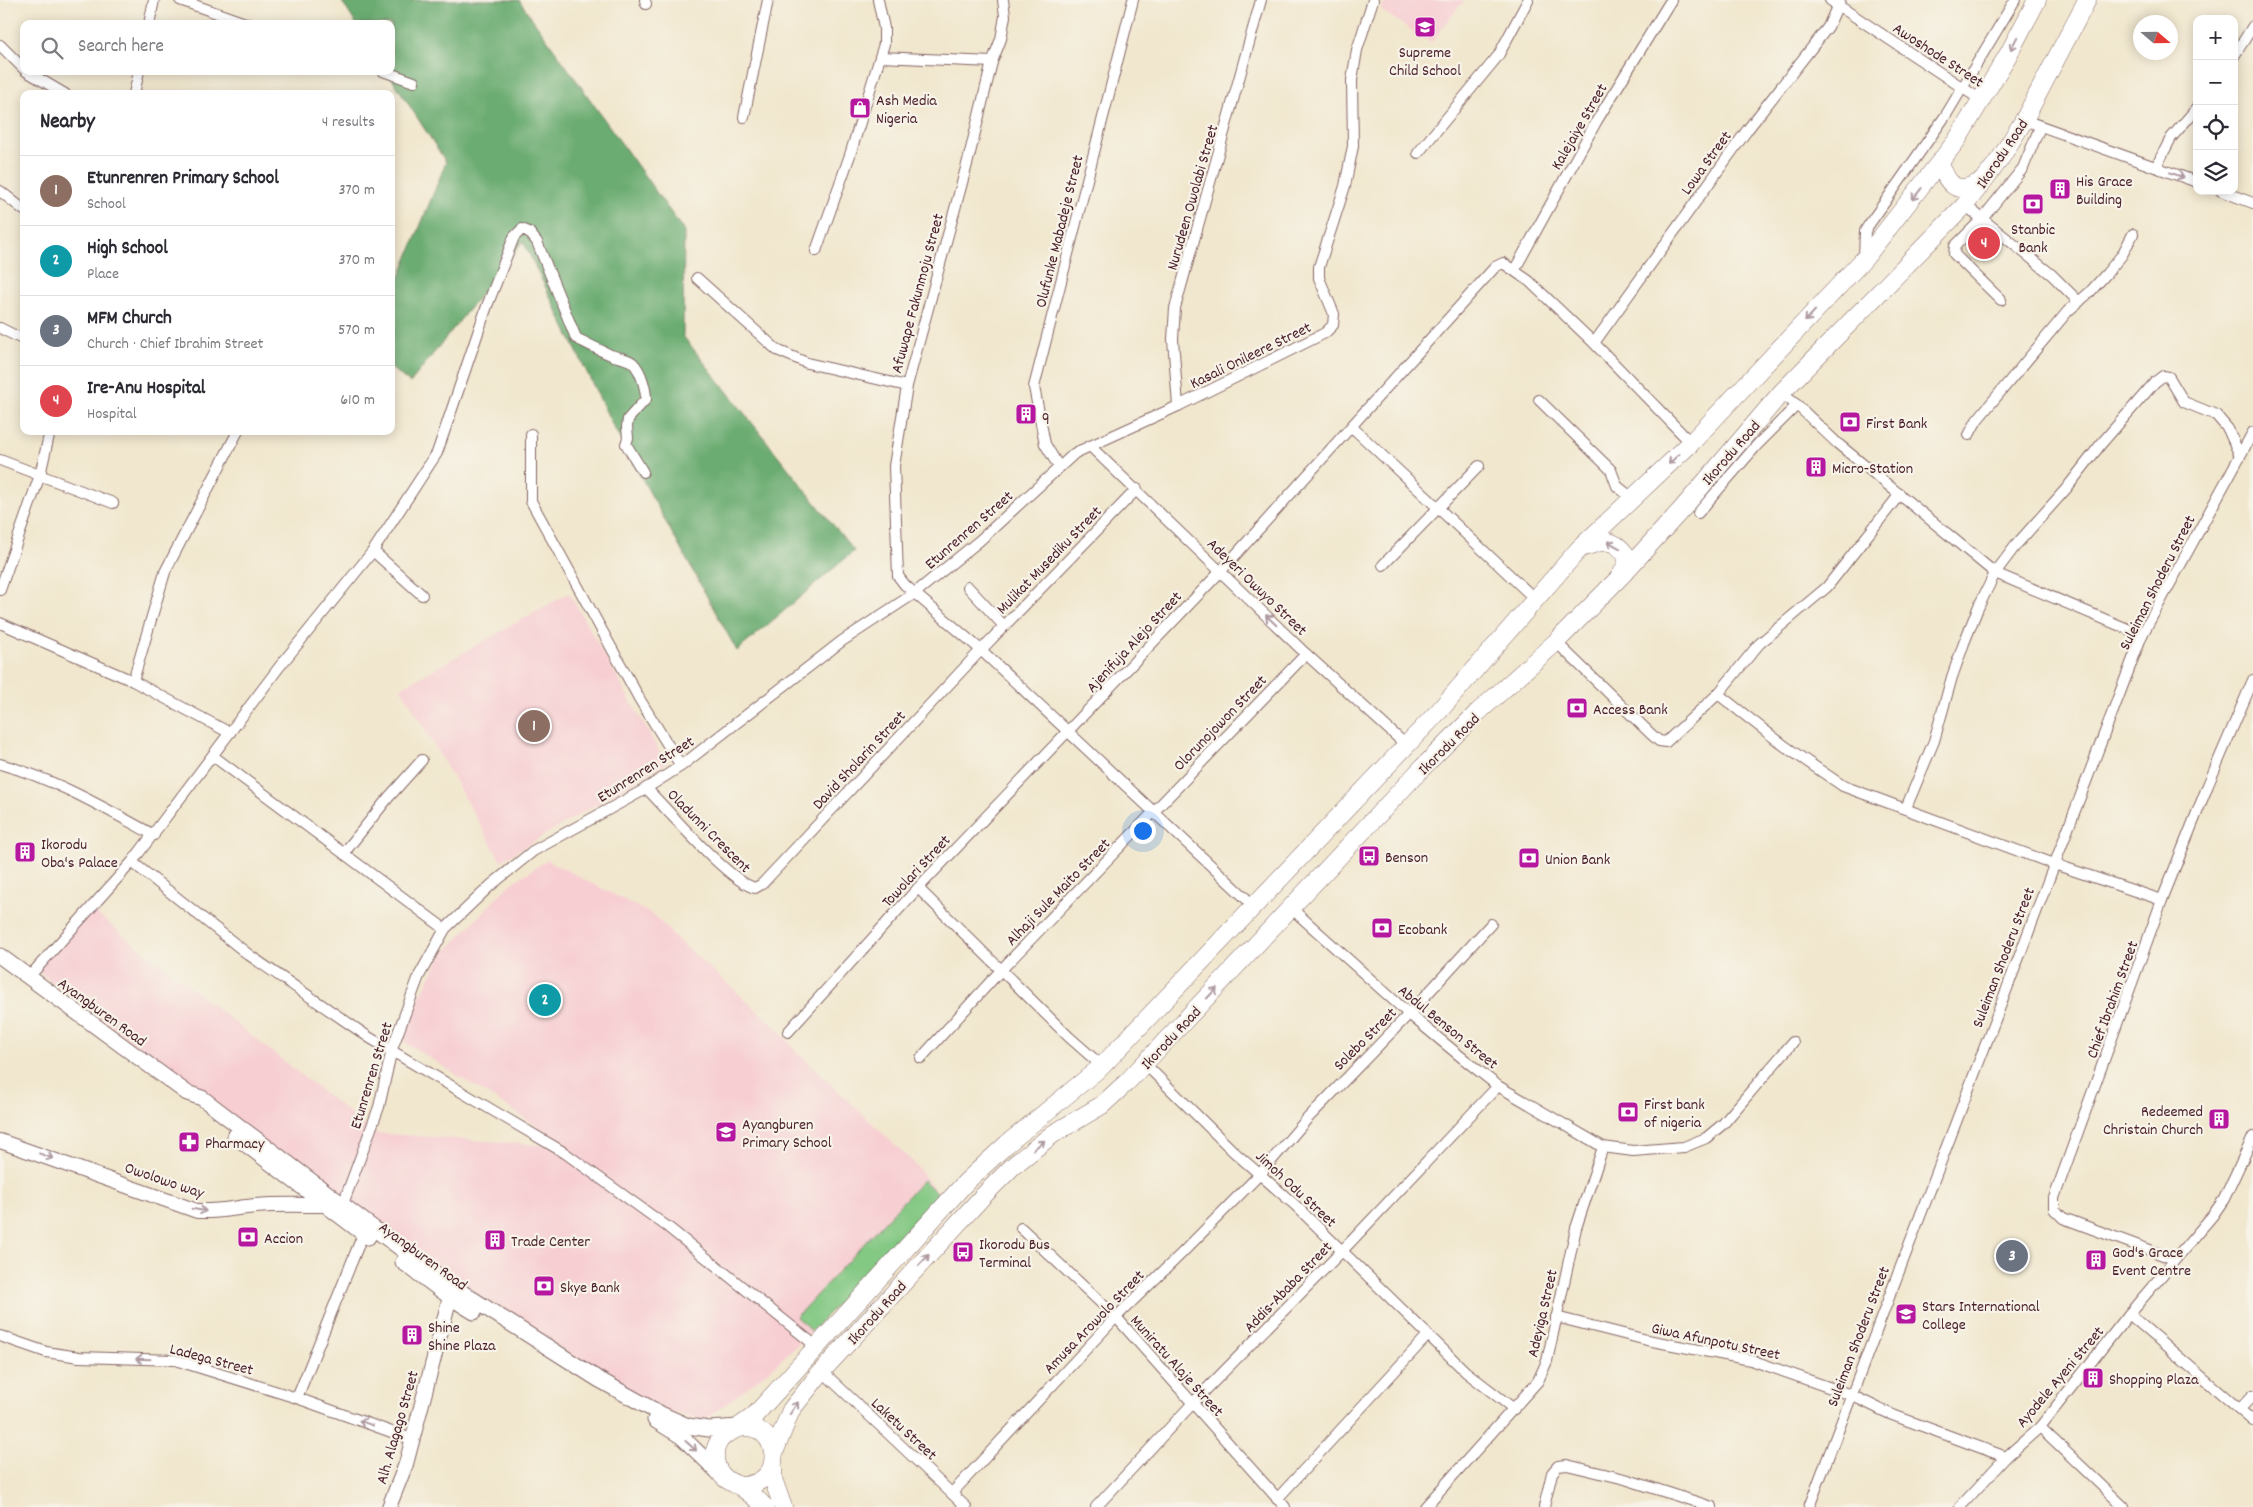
<!DOCTYPE html>
<meta charset="utf-8">
<style>
body{margin:0;font-family:Dekko,sans-serif;background:#f2f2f3;color:#2b2b33}
.controls{position:absolute;right:15px;top:15px;display:grid;overflow:hidden;border-radius:10px;box-shadow:0 2px 12px #0003}
.controls button{width:45px;height:45px;display:grid;place-items:center;padding:0;border:0;border-bottom:1px solid #e1e1e2;background:#fff;color:#2b2b33;font:25px sans-serif}
.compass{position:absolute;left:2133px;top:15px;width:45px;height:45px;border-radius:50%;background:#fff;box-shadow:0 2px 12px #0003;rotate:110deg}
.you{position:absolute;left:1142px;top:830px;width:18px;height:18px;margin:-12px;border:4px solid #fff;border-radius:50%;background:#1a73e8;box-shadow:0 0 0 8px #1a73e833}
.badge{display:grid;place-items:center;width:32px;height:32px;border-radius:50%;background:#b5179e;color:#fff;font-size:16px;font-weight:700}
.pin{position:absolute;translate:-50% -50%;border:2px solid #fff;box-shadow:0 1px 5px #0006}
.list{margin:0;padding:0;list-style:none}
h2{display:flex;justify-content:space-between;align-items:center;height:65px;margin:0;padding:0 20px;font-size:21px}
h2 small{font-size:16px;font-weight:400;color:#7c7c81}
.list li{display:grid;grid-template-columns:32px 1fr auto;gap:15px;align-items:center;box-sizing:border-box;height:70px;padding:0 20px;border-top:1px solid #e1e1e2}
.list b{display:block;font-size:19px;white-space:nowrap}
.list p{margin:0;font-size:16px;white-space:nowrap;color:#7c7c81}
.list em{font-size:16px;font-style:normal;color:#7c7c81}
.icon{flex:none;width:28px;height:28px;fill:none;stroke:currentColor;stroke-width:2;stroke-linecap:round;stroke-linejoin:round}
.map{position:relative;flex:none;width:2253px;height:1507px;overflow:hidden}
.search{position:absolute;background:#fff;box-shadow:0 2px 12px #0003;left:20px;top:20px;width:375px;height:55px;display:flex;align-items:center;gap:12px;box-sizing:border-box;padding:0 18px;border-radius:10px;color:#7c7c81;font-size:19px}
.panel{position:absolute;background:#fff;box-shadow:0 2px 12px #0003;left:20px;top:90px;width:375px;height:345px;border-radius:10px}
.map>svg:first-child{display:block}
</style>
<div class="map">
<svg width="2253" height="1507" viewBox="0 0 2253 1507">
<rect width="100%" height="100%" fill="#f7f3e8"/>
<filter id="ink" filterUnits="userSpaceOnUse"><feTurbulence type="fractalNoise" baseFrequency=".02" numOctaves="2"/><feDisplacementMap in="SourceGraphic" scale="10" xChannelSelector="R" yChannelSelector="G"/><feConvolveMatrix kernelMatrix="1 2 1 2 8 2 1 2 1" color-interpolation-filters="sRGB"/></filter>
<filter id="wash" filterUnits="userSpaceOnUse"><feTurbulence type="fractalNoise" baseFrequency=".0096" numOctaves="4" result="noise"/><feDisplacementMap in="SourceGraphic" scale="20" xChannelSelector="R" yChannelSelector="G"/><feGaussianBlur stdDeviation="1.12" result="paint"/><feColorMatrix in="noise" values="0 0 0 0 0 0 0 0 0 0 0 0 0 0 0 0 0 1.4 0 .05"/><feComposite in="paint" operator="in"/></filter>
<g filter="url(#wash)">
<rect width="100%" height="100%" fill="#f1e7ce"/>
<g fill="#f7cfd3">
<polygon points="1385,0 1464,0 1431,43 1381,10"/>
<polygon points="569,593 666,763 501,861 401,688"/>
<polygon points="547,860 655,916 679,941 776,1027 795,1050 914,1163 939,1195 812,1331 771,1369 705,1420 666,1411 615,1384 397,1244 31,966 84,904 375,1133 570,1147 403,1041 420,996 441,956 509,885"/>
</g>
<polygon fill="#83c883" stroke="#667457" points="923,1180 939,1195 812,1331 796,1317"/>
<polygon fill="#6aac71" stroke="#5a664e" points="341,0 519,0 684,231 683,336 854,551 737,651 613,426 523,241 410,383 391,368 391,299 446,162 387,71 391,71 391,24 356,24"/>
</g>
<g filter="url(#ink)">
<g fill="none" stroke-linecap="round" stroke-linejoin="round">
<g stroke="#846564" stroke-width="12">
<g id="street">
<polyline points="180,0 248,24"/>
<polyline points="645,0 646,4"/>
<polyline points="1003,0 1005,16 1001,39 992,62 969,157 907,386 894,466 898,576 905,585 981,650 1253,905"/>
<polyline points="1830,0 1981,100"/>
<polyline points="149,24 154,0"/>
<polyline points="0,45 24,69"/>
<polyline points="2234,56 2253,26"/>
<polyline points="880,57 992,62"/>
<polyline points="26,71 65,94"/>
<polyline points="383,71 414,82"/>
<polyline points="134,94 139,71"/>
<polyline points="744,117 768,0"/>
<polyline points="2024,120 2197,182"/>
<polyline points="1418,153 1498,56 1528,0"/>
<polyline points="2156,167 2171,138 2197,108"/>
<polyline points="0,191 24,210"/>
<polyline points="2221,191 2253,203"/>
<polyline points="1965,205 2052,275 2079,302"/>
<polyline points="816,251 850,155 884,44 884,28 878,0"/>
<polyline points="1864,257 1865,231 1868,226 1946,115 2015,0"/>
<polyline points="1515,269 1596,122 1671,0"/>
<polyline points="697,278 777,350 807,363 907,386"/>
<polyline points="2001,300 1954,254 1955,246 1982,219 2023,168 2040,127"/>
<polyline points="0,328 24,340"/>
<polyline points="1594,343 1748,129 1828,27 1840,0"/>
<polyline points="1781,393 1797,405 1837,443 1995,573 2142,635"/>
<polyline points="1539,400 1606,465 1611,470 1617,486 1632,498"/>
<polyline points="1178,406 1173,339 1175,308 1261,0"/>
<polyline points="1352,427 1535,599"/>
<polyline points="531,434 531,501 640,700 681,766"/>
<polyline points="1969,435 1977,420 2068,311 2090,292 2107,273 2122,255 2133,234"/>
<polyline points="1090,446 1306,654 1406,745"/>
<polyline points="0,460 113,503"/>
<polyline points="1059,467 1045,444 1034,387 1133,0"/>
<polyline points="1698,513 1757,445 1797,405"/>
<polyline points="373,551 422,595"/>
<polyline points="1383,565 1479,466"/>
<polyline points="968,587 1004,626"/>
<polyline points="0,590 40,475 50,431"/>
<polyline points="0,623 133,681 230,733"/>
<polyline points="1556,642 1652,735 1659,741 1666,742 1718,694 1759,644 1827,587 1900,494"/>
<polyline points="133,681 165,572 238,431"/>
<polyline points="1718,694 1786,747 1843,786 2054,864 2162,900"/>
<polyline points="213,756 445,929"/>
<path d="M0,764C55,779 104,808 154,835"/>
<path d="M646,788C668,810 729,882 755,888L762,884L981,650L1137,489"/>
<polyline points="1906,808 1934,741 1952,677 1964,643 1978,608 1995,573 2016,545 2066,489 2101,444 2155,382 2163,376 2169,377 2184,402 2216,415 2228,429 2240,456"/>
<polyline points="344,853 388,798 422,760"/>
<polyline points="132,862 249,955 370,1038 565,1153 669,1228 816,1346"/>
<polyline points="918,888 1069,1037 1102,1066"/>
<polyline points="1291,908 1409,1014 1460,1056 1498,1086 1603,1147 1633,1151 1684,1147 1706,1138 1723,1124 1793,1042"/>
<path d="M28,978L132,862L280,666L373,551L437,453L487,306L514,237L522,229L529,232L537,242L576,338C588,344 599,350 611,355C619,358 627,358 633,363C641,371 646,389 646,399L628,419L627,427L628,438L626,444L643,472"/>
<polyline points="788,1032 918,888 1221,571 1495,267 1503,263 1529,281 1594,343 1691,443"/>
<polyline points="921,1058 1002,969 1306,654"/>
<polyline points="1145,1064 1234,1152 1295,1205 1466,1372 1514,1409"/>
<polyline points="343,1204 379,1107 392,1049 419,976 445,929 490,886 533,851 642,791 681,766 842,641 915,593 979,541 1075,453 1178,406 1325,333 1333,325 1334,314 1319,278 1319,267 1345,186 1353,146 1352,80 1357,50 1373,0"/>
<polyline points="1021,1228 1116,1317 1285,1507"/>
<polyline points="2174,1259 2063,1218 2054,1209 2054,1198 2162,900 2208,785 2253,680"/>
<polyline points="2129,1314 2253,1421"/>
<polyline points="1556,1317 1647,1340 1751,1360 1851,1395 1890,1414 2006,1457"/>
<polyline points="0,1336 46,1352 79,1357 175,1360 297,1398 411,1439"/>
<polyline points="822,1371 966,1507"/>
<polyline points="297,1398 363,1234"/>
<polyline points="2240,1409 2253,1395"/>
<polyline points="2040,1427 2124,1507"/>
<polyline points="952,1493 1116,1317 1181,1254 1260,1174 1307,1119 1409,1014 1491,924"/>
<polyline points="1277,1499 1428,1335"/>
<polyline points="1096,1507 1193,1403 1342,1251 1498,1086"/>
<polyline points="1425,1507 1538,1381 1547,1361 1576,1228 1603,1147"/>
<polyline points="1544,1507 1552,1473 1558,1466 1567,1465 1625,1479 1712,1507"/>
<polyline points="1809,1507 2142,635 2253,432"/>
<polyline points="1960,1507 2006,1457 2040,1427 2129,1314 2213,1215 2224,1199 2253,1137"/>
</g>
</g>
<g stroke="#846564" stroke-width="16">
<g id="secondary">
<path d="M0,1141L197,1211C219,1212 234,1208 255,1206C278,1204 302,1205 325,1205"/>
<polyline points="389,1507 406,1464 450,1297"/>
</g>
</g>
<g stroke="#846564" stroke-width="17">
<g id="primary">
<polyline points="0,956 187,1093 202,1098 369,1225 455,1288 598,1379 661,1414 688,1426 709,1429 739,1427"/>
<polyline points="235,1136 368,1237"/>
<polyline points="403,1262 450,1297 474,1312"/>
<polyline points="655,1420 681,1436 720,1474"/>
</g>
</g>
<g stroke="#846564" stroke-width="19">
<g id="highway">
<path d="M1940,164C1950,190 1959,194 1984,180"/>
<path d="M1580,548C1601,542 1611,535 1626,555L1627,564L1621,575"/>
<polyline points="740,1426 754,1416 966,1182 1007,1144 1102,1066 1439,711 1579,549 1691,443 1864,259 1957,140 2008,55 2037,0"/>
<polyline points="774,1453 791,1410 822,1371 984,1195 1013,1166 1053,1134 1102,1105 1127,1082 1423,767 1476,714 1556,642 1621,576 1682,509 1781,393 1965,205 2000,159 2024,120 2087,0"/>
<polyline points="773,1467 773,1479 783,1507"/>
<path d="M739,1486C796,1485 774,1409 732,1431C726,1434 721,1437 718,1443C712,1454 715,1470 725,1478C729,1482 736,1484 741,1487C750,1493 758,1500 765,1507"/>
</g>
</g>
<use href="#street" stroke="#fff" stroke-width="10"/>
<use href="#secondary" stroke="#fff" stroke-width="14"/>
<use href="#primary" stroke="#fff" stroke-width="15"/>
<use href="#highway" stroke="#fff" stroke-width="18"/>
</g>
<defs><path id="oneway-shaft" d="M-6 0H5M1.5-3L5.5 0L1.5 3" fill="none" stroke-width="1.6" stroke-linecap="round" stroke-linejoin="round" transform="scale(1.25)"/></defs>
<g stroke="#ae9aa0">
<use href="#oneway-shaft" transform="translate(2014 43) rotate(118)"/>
<use href="#oneway-shaft" transform="translate(2177 175) rotate(21)"/>
<use href="#oneway-shaft" transform="translate(1917 194) rotate(128)"/>
<use href="#oneway-shaft" transform="translate(1810 316) rotate(133)"/>
<use href="#oneway-shaft" transform="translate(1674 459) rotate(137)"/>
<use href="#oneway-shaft" transform="translate(1614 545) rotate(-151)"/>
<use href="#oneway-shaft" transform="translate(1271 620) rotate(-136)"/>
<use href="#oneway-shaft" transform="translate(1212 993) rotate(-47)"/>
<use href="#oneway-shaft" transform="translate(1039 1145) rotate(-39)"/>
<use href="#oneway-shaft" transform="translate(46 1156) rotate(20)"/>
<use href="#oneway-shaft" transform="translate(199 1210) rotate(10)"/>
<use href="#oneway-shaft" transform="translate(924 1260) rotate(-47)"/>
<use href="#oneway-shaft" transform="translate(143 1359) rotate(-178)"/>
<use href="#oneway-shaft" transform="translate(794 1408) rotate(-56)"/>
<use href="#oneway-shaft" transform="translate(366 1423) rotate(-160)"/>
<use href="#oneway-shaft" transform="translate(691 1446) rotate(42)"/>
</g>
</g>
<defs>
<g id="school-square" transform="scale(1.125)"><rect x="-9" y="-9" width="18" height="18" rx="4" fill="#b5179e" stroke="#f7f3e8"/><path d="M0-5L7-2L0 1L-7-2ZM-4 1L0 2.5L4 1V4Q0 6-4 4Z" fill="#fff"/></g>
<g id="shop-square" transform="scale(1.125)"><rect x="-9" y="-9" width="18" height="18" rx="4" fill="#b5179e" stroke="#f7f3e8"/><path d="M-5-2.5h2.3a2.7 3.5 0 0 1 5.4 0H5L5.5 6h-11ZM-1.5-2.5h3a1.5 2.3 0 0 0-3 0Z" fill="#fff"/></g>
<g id="building-square" transform="scale(1.125)"><rect x="-9" y="-9" width="18" height="18" rx="4" fill="#b5179e" stroke="#f7f3e8"/><path d="M-4-6H4V6H1V3H-1V6H-4ZM-2.5-4.3h1.7v1.8h-1.7ZM.8-4.3h1.7v1.8H.8ZM-2.5-1h1.7V.8h-1.7ZM.8-1h1.7V.8H.8Z" fill="#fff"/></g>
<g id="bank-square" transform="scale(1.125)"><rect x="-9" y="-9" width="18" height="18" rx="4" fill="#b5179e" stroke="#f7f3e8"/><path d="M-6-4H6V4H-6ZM0-2.3a2.3 2.3 0 1 0 0 4.6a2.3 2.3 0 1 0 0-4.6Z" fill="#fff"/></g>
<g id="bus-square" transform="scale(1.125)"><rect x="-9" y="-9" width="18" height="18" rx="4" fill="#b5179e" stroke="#f7f3e8"/><path d="M-5-6H5V4H4V6H2V4H-2V6H-4V4H-5ZM-3.5-4V0h7V-4ZM-3.5 1.2v1.5H-2V1.2ZM2 1.2v1.5H3.5V1.2Z" fill="#fff"/></g>
<g id="pharmacy-square" transform="scale(1.125)"><rect x="-9" y="-9" width="18" height="18" rx="4" fill="#b5179e" stroke="#f7f3e8"/><path d="M-2-6h4v4h4v4h-4v4h-4v-4h-4v-4h4Z" fill="#fff"/></g>
</defs>
<g fill-rule="evenodd">
<use href="#school-square" x="1425" y="27"/>
<use href="#shop-square" x="860" y="108"/>
<use href="#building-square" x="2060" y="189"/>
<use href="#bank-square" x="2033" y="204"/>
<use href="#building-square" x="1026" y="414"/>
<use href="#bank-square" x="1850" y="422"/>
<use href="#building-square" x="1816" y="467"/>
<use href="#bank-square" x="1577" y="708"/>
<use href="#building-square" x="25" y="852"/>
<use href="#bus-square" x="1369" y="856"/>
<use href="#bank-square" x="1529" y="858"/>
<use href="#bank-square" x="1382" y="928"/>
<use href="#bank-square" x="1628" y="1112"/>
<use href="#building-square" x="2219" y="1119"/>
<use href="#school-square" x="726" y="1132"/>
<use href="#pharmacy-square" x="189" y="1142"/>
<use href="#bank-square" x="248" y="1237"/>
<use href="#building-square" x="495" y="1240"/>
<use href="#bus-square" x="963" y="1252"/>
<use href="#building-square" x="2096" y="1260"/>
<use href="#bank-square" x="544" y="1286"/>
<use href="#school-square" x="1906" y="1314"/>
<use href="#building-square" x="412" y="1335"/>
<use href="#building-square" x="2093" y="1378"/>
</g>
<g text-anchor="middle" stroke-width="4.5" stroke-linejoin="round" paint-order="stroke">
<g font-size="16" fill="#4a1f2b" stroke="#f7f3e8" text-anchor="start">
<text x="1425" y="57" text-anchor="middle">Supreme<tspan x="1425" dy="18">Child School</tspan></text>
<text x="876" y="105">Ash Media<tspan x="876" dy="18">Nigeria</tspan></text>
<text x="2076" y="186">His Grace<tspan x="2076" dy="18">Building</tspan></text>
<text x="2033" y="234" text-anchor="middle">Stanbic<tspan x="2033" dy="18">Bank</tspan></text>
<text x="1042" y="420">q</text>
<text x="1866" y="428">First Bank</text>
<text x="1832" y="473">Micro-Station</text>
<text x="1593" y="714">Access Bank</text>
<text x="41" y="849">Ikorodu<tspan x="41" dy="18">Oba's Palace</tspan></text>
<text x="1385" y="862">Benson</text>
<text x="1545" y="864">Union Bank</text>
<text x="1398" y="934">Ecobank</text>
<text x="1644" y="1109">First bank<tspan x="1644" dy="18">of nigeria</tspan></text>
<text x="2203" y="1116" text-anchor="end">Redeemed<tspan x="2203" dy="18">Christain Church</tspan></text>
<text x="742" y="1129">Ayangburen<tspan x="742" dy="18">Primary School</tspan></text>
<text x="205" y="1148">Pharmacy</text>
<text x="264" y="1243">Accion</text>
<text x="511" y="1246">Trade Center</text>
<text x="979" y="1249">Ikorodu Bus<tspan x="979" dy="18">Terminal</tspan></text>
<text x="2112" y="1257">God's Grace<tspan x="2112" dy="18">Event Centre</tspan></text>
<text x="560" y="1292">Skye Bank</text>
<text x="1922" y="1311">Stars International<tspan x="1922" dy="18">College</tspan></text>
<text x="428" y="1332">Shine<tspan x="428" dy="18">Shine Plaza</tspan></text>
<text x="2109" y="1384">Shopping Plaza</text>
</g>
<g font-size="16" fill="#4a1f2b" stroke="#f7f3e8">
<text transform="translate(1939 54) rotate(33)" y="6">Awoshode Street</text>
<text transform="translate(1578 126) rotate(-60)" y="6">Kalejaiye Street</text>
<text transform="translate(2001 153) rotate(-56)" y="6">Ikorodu Road</text>
<text transform="translate(1705 162) rotate(-54)" y="6">Lowa Street</text>
<text transform="translate(1191 197) rotate(-74)" y="6">Nurudeen Owolabi Street</text>
<text transform="translate(1058 231) rotate(-76)" y="6">Olufunke Mabadeje Street</text>
<text transform="translate(916 293) rotate(-75)" y="6">Afuwape Fakunmoju Street</text>
<text transform="translate(1250 354) rotate(-26)" y="6">Kasali Onileere Street</text>
<text transform="translate(1730 452) rotate(-49)" y="6">Ikorodu Road</text>
<text transform="translate(968 529) rotate(-41)" y="6">Etunrenren Street</text>
<text transform="translate(1048 559) rotate(-46)" y="6">Mulikat Musediku Street</text>
<text transform="translate(2156 582) rotate(-63)" y="6">Suleiman Shoderu Street</text>
<text transform="translate(1258 586) rotate(44)" y="6">Adeyeri Owuyo Street</text>
<text transform="translate(1133 641) rotate(-47)" y="6">Ajenifuja Alejo Street</text>
<text transform="translate(1219 722) rotate(-46)" y="6">Olorunojowon Street</text>
<text transform="translate(1448 743) rotate(-45)" y="6">Ikorodu Road</text>
<text transform="translate(858 759) rotate(-47)" y="6">David Sholarin Street</text>
<text transform="translate(645 768) rotate(-32)" y="6">Etunrenren Street</text>
<text transform="translate(710 830) rotate(45)" y="6">Oladunni Crescent</text>
<text transform="translate(915 870) rotate(-47)" y="6">Towolari Street</text>
<text transform="translate(1057 891) rotate(-46)" y="6">Alhaji Sule Maito Street</text>
<text transform="translate(2002 957) rotate(-69)" y="6">Suleiman Shoderu Street</text>
<text transform="translate(2111 999) rotate(-70)" y="6">Chief Ibrahim Street</text>
<text transform="translate(103 1011) rotate(36)" y="6">Ayangburen Road</text>
<text transform="translate(1449 1026) rotate(39)" y="6">Abdul Benson Street</text>
<text transform="translate(1170 1037) rotate(-47)" y="6">Ikorodu Road</text>
<text transform="translate(1364 1038) rotate(-45)" y="6">Solebo Street</text>
<text transform="translate(370 1075) rotate(-73)" y="6">Etunrenren Street</text>
<text transform="translate(165 1179) rotate(19)" y="6">Owolowo way</text>
<text transform="translate(1297 1188) rotate(43)" y="6">Jimoh Odu Street</text>
<text transform="translate(424 1255) rotate(36)" y="6">Ayangburen Road</text>
<text transform="translate(1287 1286) rotate(-46)" y="6">Addis-Ababa Street</text>
<text transform="translate(876 1312) rotate(-48)" y="6">Ikorodu Road</text>
<text transform="translate(1541 1313) rotate(-77)" y="6">Adeyiga Street</text>
<text transform="translate(1093 1321) rotate(-46)" y="6">Amusa Arowolo Street</text>
<text transform="translate(1857 1336) rotate(-69)" y="6">Suleiman Shoderu Street</text>
<text transform="translate(1716 1340) rotate(12)" y="6">Giwa Afunpotu Street</text>
<text transform="translate(212 1358) rotate(15)" y="6">Ladega Street</text>
<text transform="translate(1178 1365) rotate(48)" y="6">Muniratu Alaje Street</text>
<text transform="translate(2059 1376) rotate(-50)" y="6">Ayodele Ayeni Street</text>
<text transform="translate(396 1427) rotate(-74)" y="6">Alh. Alagago Street</text>
<text transform="translate(905 1428) rotate(43)" y="6">Laketu Street</text>
</g>
</g>
</svg>
<div class="controls">
<button>+</button>
<button>−</button>
<button><svg class="icon" aria-label="locate" viewBox="0 0 24 24"><circle cx="12" cy="12" r="6"/><path d="M12 2v4M12 18v4M2 12h4M18 12h4"/></svg></button>
<button><svg class="icon" aria-label="layers" viewBox="0 0 24 24"><path d="M12 4l9 5-9 5-9-5zM3 14l9 5 9-5"/></svg></button>
</div>
<svg class="compass" viewBox="-18 -18 36 36"><path d="M0-13l5 13h-10z" fill="#e53935"/><path d="M0 13l5-13h-10z" fill="#7c7c81"/></svg>
<div class="you"></div>
<div class="pin badge" style="left:534px;top:726px;background:#8d6e63">1</div>
<div class="pin badge" style="left:545px;top:1000px;background:#0f9aa8">2</div>
<div class="pin badge" style="left:2012px;top:1256px;background:#6b7280">3</div>
<div class="pin badge" style="left:1984px;top:243px;background:#e0444e">4</div>
<div class="search"><svg class="icon" aria-label="search" viewBox="0 0 24 24"><circle cx="10" cy="10" r="6"/><path d="M15 15l6 6"/></svg>Search here</div>
<section class="panel">
<h2>Nearby<small>4 results</small></h2>
<ul class="list">
<li><span class="badge" style="background:#8d6e63">1</span><div><b>Etunrenren Primary School</b><p>School</p></div><em>370 m</em></li>
<li><span class="badge" style="background:#0f9aa8">2</span><div><b>High School</b><p>Place</p></div><em>370 m</em></li>
<li><span class="badge" style="background:#6b7280">3</span><div><b>MFM Church</b><p>Church · Chief Ibrahim Street</p></div><em>570 m</em></li>
<li><span class="badge" style="background:#e0444e">4</span><div><b>Ire-Anu Hospital</b><p>Hospital</p></div><em>610 m</em></li>
</ul>
</section>
</div>
